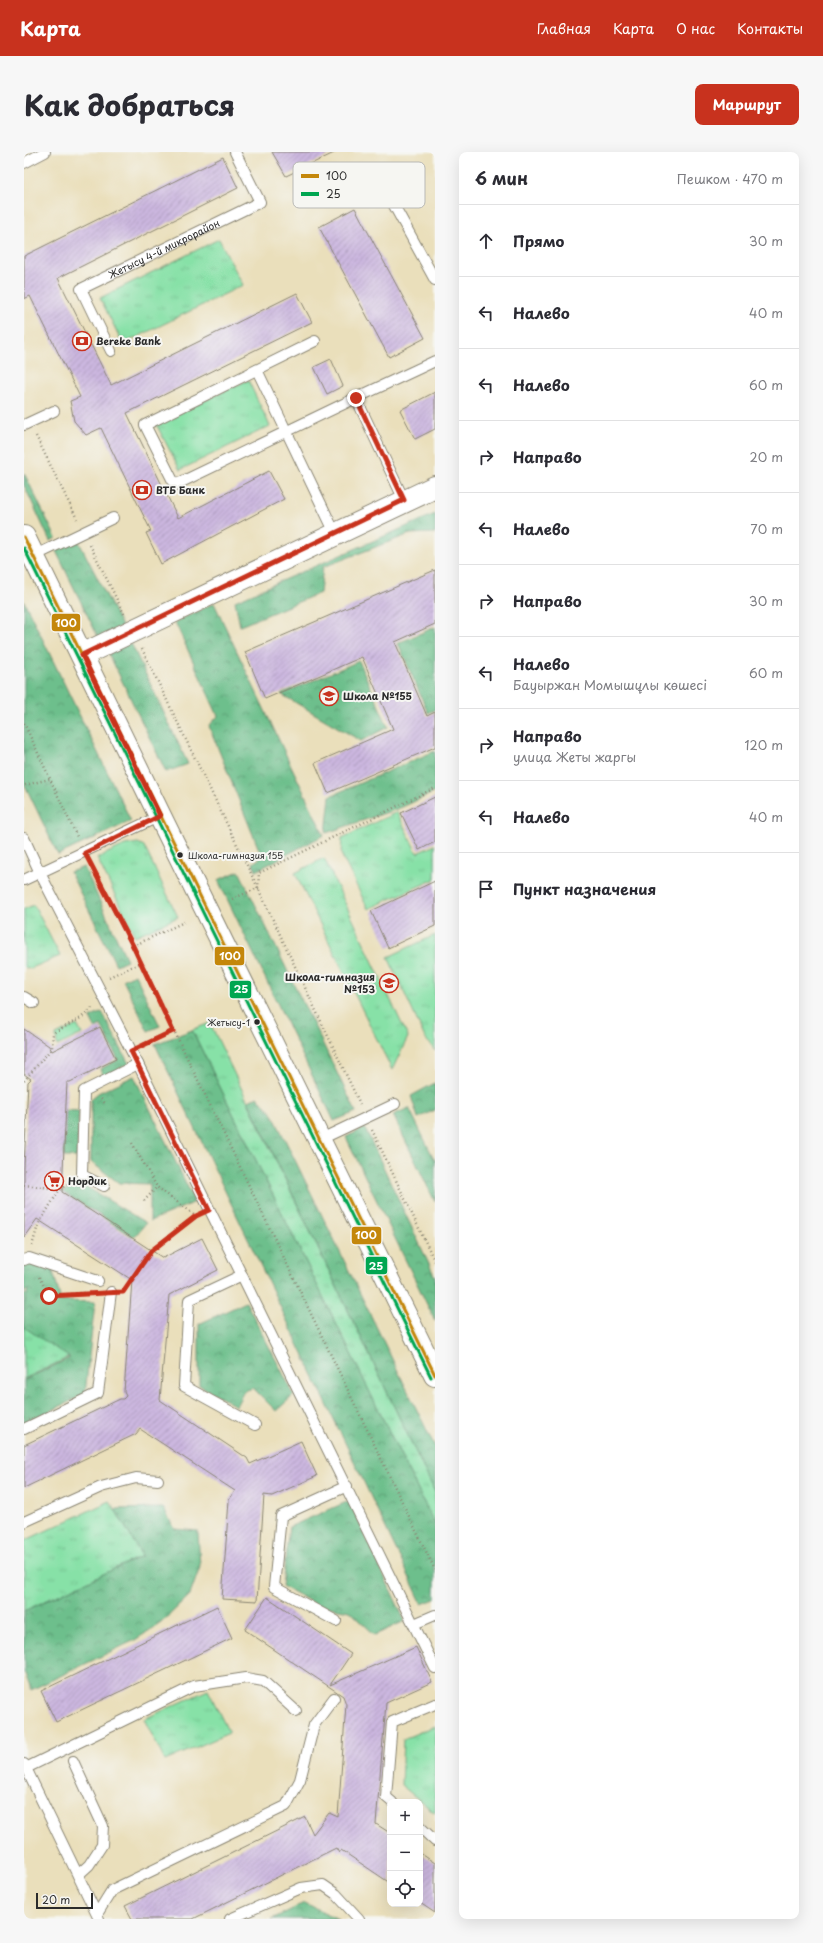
<!DOCTYPE html>
<html lang="ru">
<meta charset="utf-8">
<style>
body{margin:0;font-family:"Playpen Sans",sans-serif;background:#f7f7f7;color:#2b2b33}
.controls{position:absolute;right:12px;bottom:12px;display:grid;overflow:hidden;border-radius:8px;box-shadow:0 4px 16px #0002}
.controls button{width:36px;height:36px;display:grid;place-items:center;padding:0;border:0;border-bottom:1px solid #e1e1e2;background:#fff;color:#2b2b33;font:20px sans-serif}
.scale{position:absolute;left:12px;bottom:10px;width:57px;box-sizing:border-box;padding-left:4px;border:2px solid #2b2b2b;border-top:0;font-size:11px;line-height:14px;white-space:nowrap;color:#2b2b2b;-webkit-text-stroke:3px #f6f6f2;paint-order:stroke}
.stop{position:absolute;width:12px;height:12px;margin:-9px;border:3px solid #c8321e;border-radius:50%;background:#fff}
.stop.end{background:#c8321e;border-color:#fff;box-shadow:0 1px 4px #0008}
.list{margin:0;padding:0;list-style:none}
h2{display:flex;justify-content:space-between;align-items:center;height:52px;margin:0;padding:0 16px;font-size:17px}
h2 small{font-size:13px;font-weight:400;color:#7c7c81}
.list li{display:grid;grid-template-columns:26px 1fr auto;gap:12px;align-items:center;box-sizing:border-box;height:72px;padding:0 16px;border-top:1px solid #e1e1e2}
.list b{display:block;font-size:15px;white-space:nowrap}
.list p{margin:0;font-size:13px;white-space:nowrap;color:#7c7c81}
.list em{font-size:13px;font-style:normal;color:#7c7c81}
.icon{flex:none;width:22px;height:22px;fill:none;stroke:currentColor;stroke-width:2;stroke-linecap:round;stroke-linejoin:round}
.map{position:relative;flex:none;width:411px;height:1767px;overflow:hidden;border-radius:8px}
header{display:flex;align-items:center;gap:24px;box-sizing:border-box;height:56px;padding:0 20px;background:#c8321e;color:#fff}
header strong{font-size:19px}
nav{display:flex;gap:22px;margin-inline-start:auto;font-size:14px}
.intro{display:flex;align-items:center;justify-content:space-between;box-sizing:border-box;height:96px;padding:0 24px}
h1{margin:0;font-size:28px}
.button{padding:10px 18px;border-radius:8px;background:#c8321e;color:#fff;font-size:14px;font-weight:700}
main{display:flex;gap:24px;padding:0 24px}
aside{flex:1;background:#fff;border-radius:8px;box-shadow:0 4px 16px #0002}
.map>svg:first-child{display:block}
</style>
<header>
<strong>Карта</strong>
<nav><a>Главная</a><a>Карта</a><a>О нас</a><a>Контакты</a></nav>
</header>
<div class="intro"><h1>Как добраться</h1><a class="button">Маршрут</a></div>
<main>
<div class="map">
<svg width="411" height="1767" viewBox="0 0 411 1767">
<defs>
<pattern id="grass-tufts" width="24" height="20" patternUnits="userSpaceOnUse"><rect width="24" height="20" fill="#87e1a7"/><path d="M3 7l-1-3M5 7V3M7 7l1-3M15 17l-1-3M17 17v-4M19 17l1-3" fill="none" stroke="#75c190"/></pattern>
<pattern id="forest-crowns" width="20" height="18" patternUnits="userSpaceOnUse"><rect width="20" height="18" fill="#6dbf8c"/><path d="M2 6a3 3 0 1 1 6 0M12 15a3 3 0 1 1 6 0" fill="none" stroke="#5a9b73"/></pattern>
<pattern id="building-hatch" width="6" height="6" patternUnits="userSpaceOnUse"><rect width="6" height="6" fill="#ccb7e0"/><path d="M-1 1l2-2M0 6l6-6M5 7l2-2" fill="none" stroke="#a695b6"/></pattern>
</defs>
<rect width="100%" height="100%" fill="#f6f6f2"/>
<filter id="ink" filterUnits="userSpaceOnUse"><feTurbulence type="fractalNoise" baseFrequency=".025" numOctaves="2"/><feDisplacementMap in="SourceGraphic" scale="8" xChannelSelector="R" yChannelSelector="G"/><feConvolveMatrix kernelMatrix="1 2 1 2 8 2 1 2 1" color-interpolation-filters="sRGB"/></filter>
<filter id="wash" filterUnits="userSpaceOnUse"><feTurbulence type="fractalNoise" baseFrequency=".012" numOctaves="4" result="noise"/><feDisplacementMap in="SourceGraphic" scale="16" xChannelSelector="R" yChannelSelector="G"/><feGaussianBlur stdDeviation="0.9" result="paint"/><feColorMatrix in="noise" values="0 0 0 0 0 0 0 0 0 0 0 0 0 0 0 0 0 1.4 0 .05"/><feComposite in="paint" operator="in"/></filter>
<g filter="url(#wash)">
<rect width="100%" height="100%" fill="#eadfbb"/>
<g fill="url(#grass-tufts)" stroke="#598669">
<polygon points="195,87 219,133 99,192 76,146"/>
<polygon points="224,228 246,274 156,318 132,272"/>
<polygon points="373,660 393,701 411,693 411,727 344,757 317,702 318,686"/>
<polygon points="114,691 120,694 154,765 111,784 73,706 101,693"/>
<polygon points="300,706 384,885 368,918 271,721"/>
<polygon points="10,753 36,804 5,817 0,815 0,757"/>
<polygon points="411,783 411,899 401,886 364,805"/>
<polygon points="186,871 411,1340 411,1373 168,878"/>
<polygon points="53,873 58,882 33,894 32,883"/>
<polygon points="15,1137 45,1205 0,1227 0,1143"/>
<polygon points="86,1349 118,1404 0,1459 0,1389"/>
<polygon points="184,1538 205,1581 141,1609 120,1567"/>
<polygon points="411,1574 411,1661 377,1633 379,1587"/>
</g>
<g fill="url(#forest-crowns)" stroke="#4c755c">
<polygon points="0,321 32,386 26,389 0,333"/>
<polygon points="411,362 411,381 386,382 299,415 296,441 216,474 211,449"/>
<polygon points="54,388 98,474 74,485 32,399"/>
<polygon points="0,449 107,669 34,703 0,631"/>
<polygon points="190,451 300,683 232,719 229,711 238,705 185,574 194,564 151,470"/>
<polygon points="411,475 411,558 404,561 374,491"/>
<polygon points="107,491 164,612 142,620 85,502"/>
<polygon points="335,509 364,575 337,589 257,542"/>
<polygon points="411,599 411,640 376,656 302,681 306,644"/>
<polygon points="60,715 103,808 92,813 46,720"/>
<polygon points="215,719 332,960 310,969 194,728"/>
<polygon points="111,822 136,874 124,879 99,828"/>
<polygon points="78,860 105,912 79,924 76,917 94,908 77,873 71,876 66,866"/>
<polygon points="168,878 411,1373 411,1447 398,1452 131,892"/>
<polygon points="110,924 171,1050 126,1069 126,1032 95,1031 67,1010 67,947 74,941"/>
<polygon points="411,931 411,958 394,966 387,944"/>
<polygon points="234,945 248,961 411,1295 411,1340 224,949"/>
<polygon points="385,956 411,1009 411,1050 369,963"/>
<polygon points="42,958 55,959 53,1005 40,1005"/>
<polygon points="341,976 411,1125 411,1169 322,985"/>
<polygon points="56,1031 122,1071 110,1085 39,1040"/>
<polygon points="0,1107 27,1112 37,1149 71,1150 61,1242 0,1272 0,1228 46,1206 0,1175 0,1155 4,1138 0,1140"/>
<polygon points="222,1150 270,1243 252,1259 229,1236 220,1239 212,1254 175,1233 175,1172"/>
<polygon points="325,1349 381,1469 351,1483 326,1459 293,1453 258,1434 265,1375"/>
<polygon points="139,1356 151,1377 174,1379 176,1415 166,1443 137,1471 111,1488 7,1538 0,1519 0,1459 118,1404 91,1357"/>
<polygon points="281,1751 314,1767 248,1767"/>
</g>
<g id="blocks">
<g fill="url(#building-hatch)">
<polygon points="248,0 312,0 262,24"/>
<polygon points="199,5 214,36 34,126 87,233 273,141 288,170 103,261 154,366 245,319 260,347 137,412 122,381 127,379 77,276 62,283 50,269 46,249 56,245 6,144 0,147 0,104"/>
<polygon points="331,56 401,186 365,205 295,75"/>
<polygon points="307,207 319,234 303,242 290,215"/>
<polygon points="411,240 411,277 391,287 376,258"/>
<polygon points="411,418 411,472 371,490 403,564 411,560 411,595 304,641 291,611 369,577 338,505 241,547 221,500"/>
<polygon points="411,645 411,690 395,698 377,661"/>
<polygon points="411,729 411,774 364,796 347,759"/>
<polygon points="76,875 92,907 46,930 43,930 38,1040 139,1106 178,1086 194,1118 145,1143 136,1248 223,1306 226,1312 277,1289 293,1324 248,1344 240,1343 233,1449 198,1447 205,1348 211,1339 116,1277 112,1282 0,1336 0,1293 96,1247 99,1247 102,1244 100,1240 108,1128 13,1067 0,1085 0,1016 4,930 7,927 0,922 0,877 25,894 28,899"/>
<polygon points="243,1445 327,1502 306,1533 392,1495 408,1530 362,1551 352,1672 366,1681 366,1731 317,1698 315,1701 312,1696 169,1767 108,1767 101,1754 281,1665 289,1682 305,1661 314,1665 322,1552 319,1544 221,1478"/>
<polygon points="193,1454 208,1486 32,1570 17,1539"/>
<polygon points="396,1701 411,1711 411,1761 396,1751"/>
</g>
</g>
</g>
<g filter="url(#ink)">
<use href="#blocks" fill-opacity="0" stroke="#8a8573" stroke-width="1"/>
<g fill="none" stroke-linecap="round" stroke-linejoin="round">
<g stroke="#8a8573" stroke-width="12">
<g id="service">
<polyline points="0,11 21,0"/>
<polyline points="366,46 411,128"/>
<polyline points="291,189 121,273 151,333 332,246"/>
<path id="s1" d="M87,199L57,137L236,50L211,0"/>
<polyline points="233,218 311,381"/>
<polyline points="0,273 30,259"/>
<polyline points="380,348 332,246 411,209"/>
<polyline points="10,404 89,366"/>
<polyline points="0,686 16,721 114,912 411,1516"/>
<polyline points="0,728 136,664"/>
<polyline points="0,845 10,851"/>
<polyline points="295,988 371,952"/>
<polyline points="80,1034 58,1023 60,939 114,912"/>
<polyline points="0,1108 5,1106 74,1129"/>
<polyline points="218,1123 165,1148 160,1234 231,1273"/>
<polyline points="0,1277 74,1241 87,1140"/>
<polyline points="0,1370 77,1335 112,1326 134,1328"/>
<polyline points="312,1469 250,1435 257,1364 323,1334"/>
<polyline points="390,1472 411,1463"/>
<polyline points="49,1609 79,1674 78,1693 65,1713 54,1723"/>
<polyline points="0,1612 75,1767"/>
<polyline points="2,1616 170,1534 222,1526 239,1529 272,1559"/>
<polyline points="368,1650 362,1645 368,1570 411,1552"/>
<polyline points="396,1675 411,1689"/>
<polyline points="73,1762 88,1738 262,1654 276,1628 290,1573 310,1546"/>
<polyline points="206,1767 277,1736 299,1733 312,1742 335,1767"/>
</g>
</g>
<g stroke="#8a8573" stroke-width="24">
<polyline id="tertiary" points="58,503 411,335"/>
</g>
<g stroke="#8a8573" stroke-width="24">
<polyline id="secondary" points="0,385 136,664 411,1223"/>
</g>
<g stroke="#8a8573" stroke-width="2.5" stroke-dasharray="1 3" stroke-linecap="butt">
<polyline points="12,284 53,367"/>
<polyline points="66,393 100,462"/>
<polyline points="118,497 234,736 336,952"/>
<polyline points="0,571 54,687"/>
<polyline points="1,633 26,627"/>
<polyline points="67,713 109,794 411,1418"/>
<polyline points="208,747 234,736 235,721 411,636"/>
<polyline points="109,794 160,770"/>
<polyline points="85,825 116,811"/>
<polyline points="120,893 149,879"/>
<polyline points="0,929 28,896 29,881 57,866 69,855"/>
<polyline points="77,947 82,952"/>
<polyline points="348,978 411,1110"/>
<polyline points="108,991 133,1035"/>
<polyline points="0,1033 36,1037 46,1031"/>
<polyline points="120,1049 133,1035 172,1064"/>
<polyline points="8,1094 14,1073 36,1037"/>
<polyline points="15,1125 25,1144 61,1141"/>
<polyline points="101,1137 127,1099 172,1064"/>
</g>
<use href="#service" stroke="#fff" stroke-width="10"/>
<use href="#tertiary" stroke="#fff" stroke-width="22"/>
<use href="#secondary" stroke="#fff" stroke-width="22"/>
<g stroke="#f6f6f2" stroke-width="6">
<polyline id="bus-1" points="0,385 411,1223"/>
</g>
<g stroke="#f6f6f2" stroke-width="6">
<polyline id="bus-2" points="0,396 407,1225"/>
</g>
<use href="#bus-1" stroke="#c4870b" stroke-width="3"/>
<use href="#bus-2" stroke="#00a651" stroke-width="3"/>
</g>
</g>
<g fill="none" stroke-linecap="round" stroke-linejoin="round" filter="url(#ink)">
<polyline stroke="#c8321e" stroke-width="5" points="25,1144 99,1140 127,1099 172,1064 185,1058 107,899 149,879 109,794 61,701 136,664 58,503 380,348 332,246"/>
</g>
<defs>
<g id="bank-ring" transform="scale(1)"><circle r="9.5" fill="#f6f6f2" stroke="#c8321e" stroke-width="1.5"/><path d="M-6-4H6V4H-6ZM0-2.3a2.3 2.3 0 1 0 0 4.6a2.3 2.3 0 1 0 0-4.6Z" fill="#c8321e"/></g>
<g id="school-ring" transform="scale(1)"><circle r="9.5" fill="#f6f6f2" stroke="#c8321e" stroke-width="1.5"/><path d="M0-5L7-2L0 1L-7-2ZM-4 1L0 2.5L4 1V4Q0 6-4 4Z" fill="#c8321e"/></g>
<g id="supermarket-ring" transform="scale(1)"><circle r="9.5" fill="#f6f6f2" stroke="#c8321e" stroke-width="1.5"/><path d="M-6-5.5h2.5l.6 2H6L4.5 2H-2.5L-4.4-4H-6ZM-1.5 3.2a1.3 1.3 0 1 0 .1 0ZM3 3.2a1.3 1.3 0 1 0 .1 0Z" fill="#c8321e"/></g>
</defs>
<g fill-rule="evenodd">
<use href="#bank-ring" x="58" y="189"/>
<use href="#bank-ring" x="118" y="338"/>
<use href="#school-ring" x="305" y="544"/>
<use href="#school-ring" x="365" y="831"/>
<use href="#supermarket-ring" x="30" y="1029"/>
</g>
<g fill="#2b2b2b" stroke="#f6f6f2" stroke-width="1.5">
<circle cx="156" cy="703" r="3.5"/>
<circle cx="233" cy="870" r="3.5"/>
</g>
<g text-anchor="middle" stroke-width="4" stroke-linejoin="round" paint-order="stroke">
<g font-size="9" fill="#2b2b2b" stroke="#f6f6f2" text-anchor="start">
<text x="164" y="707">Школа-гимназия 155</text>
<text x="226" y="874" text-anchor="end">Жетысу-1</text>
</g>
<g font-size="10" fill="#2b2b2b" stroke="#f6f6f2">
<text dy="4" stroke="none"><textPath href="#s1" startOffset="161">Жетысу 4-й микрорайон</textPath></text>
</g>
<g font-size="10" font-weight="bold" fill="#2b2b2b" stroke="#f6f6f2" text-anchor="start">
<text x="72" y="193">Bereke Bank</text>
<text x="132" y="342">ВТБ Банк</text>
<text x="319" y="548">Школа №155</text>
<text x="351" y="829" text-anchor="end">Школа-гимназия<tspan x="351" dy="12">№153</tspan></text>
<text x="44" y="1033">Нордик</text>
</g>
</g>
<rect x="269" y="10" width="132" height="46" rx="6" fill="#f6f6f2" stroke="#b9b9b6" stroke-width="1"/>
<rect x="277" y="22" width="18" height="4" fill="#c4870b"/>
<rect x="277" y="40" width="18" height="4" fill="#00a651"/>
<g font-size="11" fill="#2b2b2b">
<text x="302" y="28">100</text>
<text x="302" y="46">25</text>
</g>
<g stroke="#f6f6f2" stroke-width="1.5">
<rect x="27" y="461" width="30" height="19" rx="4" fill="#c4870b"/>
<rect x="190" y="794" width="31" height="20" rx="4" fill="#c4870b"/>
<rect x="205" y="828" width="23" height="19" rx="4" fill="#00a651"/>
<rect x="327" y="1074" width="31" height="19" rx="4" fill="#c4870b"/>
<rect x="341" y="1104" width="23" height="19" rx="4" fill="#00a651"/>
</g>
<g font-size="11" text-anchor="middle" font-weight="bold" fill="#fff">
<text x="42" y="475">100</text>
<text x="206" y="808">100</text>
<text x="217" y="841">25</text>
<text x="342" y="1087">100</text>
<text x="352" y="1118">25</text>
</g>
</svg>
<div class="controls">
<button>+</button>
<button>−</button>
<button><svg class="icon" aria-label="locate" viewBox="0 0 24 24"><circle cx="12" cy="12" r="6"/><path d="M12 2v4M12 18v4M2 12h4M18 12h4"/></svg></button>
</div>
<div class="scale">20 m</div>
<div class="stop" style="left:25px;top:1144px"></div>
<div class="stop end" style="left:332px;top:246px"></div>
</div>
<aside>
<h2>6 мин<small>Пешком · 470 m</small></h2>
<ul class="list">
<li><svg class="icon" aria-label="ahead" viewBox="0 0 24 24"><path d="M12 20V5M6 11l6-6 6 6"/></svg><div><b>Прямо</b></div><em>30 m</em></li>
<li><svg class="icon" aria-label="left" viewBox="0 0 24 24"><path d="M17 20v-9H6M10 6l-5 5 5 5"/></svg><div><b>Налево</b></div><em>40 m</em></li>
<li><svg class="icon" aria-label="left" viewBox="0 0 24 24"><path d="M17 20v-9H6M10 6l-5 5 5 5"/></svg><div><b>Налево</b></div><em>60 m</em></li>
<li><svg class="icon" aria-label="right" viewBox="0 0 24 24"><path d="M7 20v-9h11M14 6l5 5-5 5"/></svg><div><b>Направо</b></div><em>20 m</em></li>
<li><svg class="icon" aria-label="left" viewBox="0 0 24 24"><path d="M17 20v-9H6M10 6l-5 5 5 5"/></svg><div><b>Налево</b></div><em>70 m</em></li>
<li><svg class="icon" aria-label="right" viewBox="0 0 24 24"><path d="M7 20v-9h11M14 6l5 5-5 5"/></svg><div><b>Направо</b></div><em>30 m</em></li>
<li><svg class="icon" aria-label="left" viewBox="0 0 24 24"><path d="M17 20v-9H6M10 6l-5 5 5 5"/></svg><div><b>Налево</b><p>Бауыржан Момышұлы көшесі</p></div><em>60 m</em></li>
<li><svg class="icon" aria-label="right" viewBox="0 0 24 24"><path d="M7 20v-9h11M14 6l5 5-5 5"/></svg><div><b>Направо</b><p>улица Жеты жаргы</p></div><em>120 m</em></li>
<li><svg class="icon" aria-label="left" viewBox="0 0 24 24"><path d="M17 20v-9H6M10 6l-5 5 5 5"/></svg><div><b>Налево</b></div><em>40 m</em></li>
<li><svg class="icon" aria-label="arrive" viewBox="0 0 24 24"><path d="M6 21V4h12l-3 4 3 4H6"/></svg><div><b>Пункт назначения</b></div></li>
</ul>
</aside>
</main>
